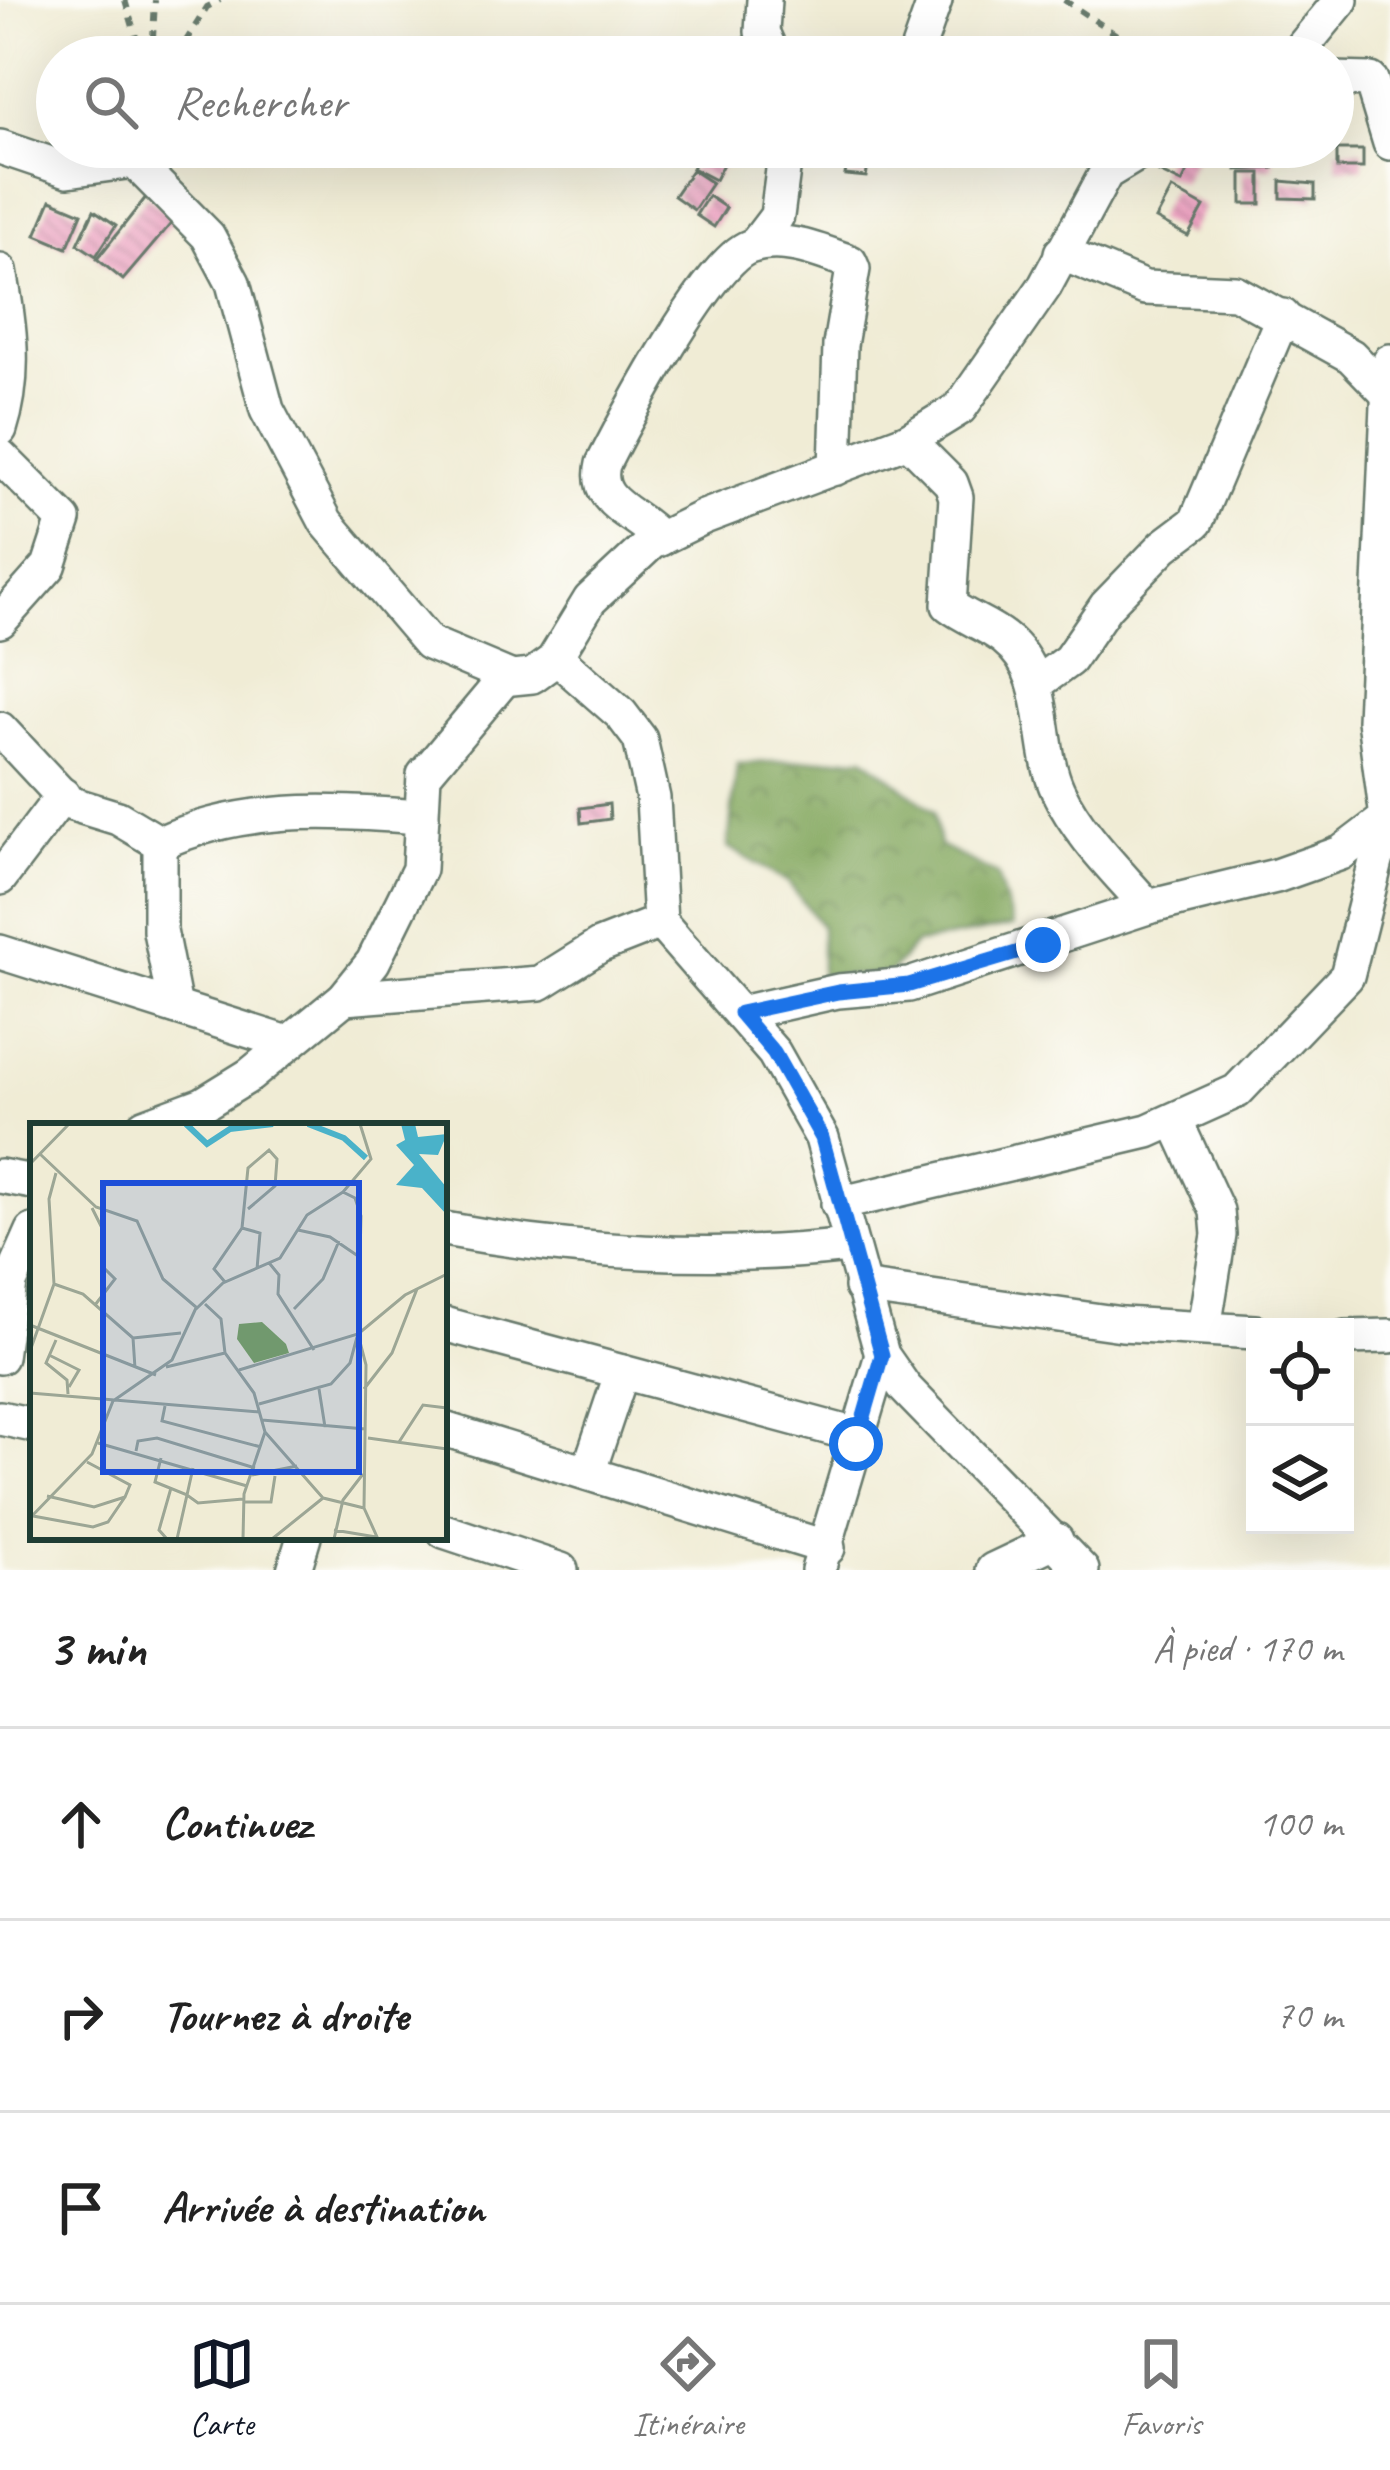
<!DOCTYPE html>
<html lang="fr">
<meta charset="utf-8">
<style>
body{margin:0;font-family:Caveat,sans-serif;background:#f6f6f6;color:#222}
.controls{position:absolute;right:36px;bottom:36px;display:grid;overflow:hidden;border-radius:0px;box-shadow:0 12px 48px #0002}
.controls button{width:108px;height:108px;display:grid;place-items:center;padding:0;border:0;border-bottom:3px solid #e0e0e0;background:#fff;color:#222;font:60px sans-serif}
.stop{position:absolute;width:36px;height:36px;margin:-27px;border:9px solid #1a73e8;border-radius:50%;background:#fff}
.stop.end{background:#1a73e8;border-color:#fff;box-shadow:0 3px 12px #0008}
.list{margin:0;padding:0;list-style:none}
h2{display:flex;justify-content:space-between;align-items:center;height:156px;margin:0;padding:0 48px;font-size:51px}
h2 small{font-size:39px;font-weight:400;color:#767676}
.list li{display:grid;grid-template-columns:78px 1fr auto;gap:36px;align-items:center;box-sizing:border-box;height:192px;padding:0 48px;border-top:3px solid #e0e0e0}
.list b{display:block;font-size:45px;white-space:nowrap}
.list em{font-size:39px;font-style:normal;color:#767676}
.icon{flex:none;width:66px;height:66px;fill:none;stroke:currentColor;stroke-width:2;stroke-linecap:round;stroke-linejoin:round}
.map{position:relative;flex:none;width:1390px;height:1570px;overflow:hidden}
.search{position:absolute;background:#fff;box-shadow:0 12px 48px #0002;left:36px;right:36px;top:36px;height:132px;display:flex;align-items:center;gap:30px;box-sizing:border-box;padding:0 42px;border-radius:66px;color:#767676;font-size:45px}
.sheet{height:732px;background:#fff}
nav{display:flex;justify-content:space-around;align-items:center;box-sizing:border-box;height:168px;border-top:3px solid #e0e0e0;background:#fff;font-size:33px;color:#767676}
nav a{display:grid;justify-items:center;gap:6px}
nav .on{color:#111827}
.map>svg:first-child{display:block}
</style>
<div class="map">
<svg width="1390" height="1570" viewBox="0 0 1390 1570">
<defs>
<pattern id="forest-crowns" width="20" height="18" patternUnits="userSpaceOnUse" patternTransform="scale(3)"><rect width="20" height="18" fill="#81a65c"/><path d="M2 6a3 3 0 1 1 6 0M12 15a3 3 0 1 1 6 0" fill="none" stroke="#69884d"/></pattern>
<pattern id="building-back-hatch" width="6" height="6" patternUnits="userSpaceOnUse" patternTransform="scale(3)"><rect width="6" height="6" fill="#eb9dbe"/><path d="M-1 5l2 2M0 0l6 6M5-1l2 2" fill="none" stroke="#be819b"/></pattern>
</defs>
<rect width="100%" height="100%" fill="#fdfcf7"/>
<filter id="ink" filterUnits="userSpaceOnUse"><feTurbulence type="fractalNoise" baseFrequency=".00833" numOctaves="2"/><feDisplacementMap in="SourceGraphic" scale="24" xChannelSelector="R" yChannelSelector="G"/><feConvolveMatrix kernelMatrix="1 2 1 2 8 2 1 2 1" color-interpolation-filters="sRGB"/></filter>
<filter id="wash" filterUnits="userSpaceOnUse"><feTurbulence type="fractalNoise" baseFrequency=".004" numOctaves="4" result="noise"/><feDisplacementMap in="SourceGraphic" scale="48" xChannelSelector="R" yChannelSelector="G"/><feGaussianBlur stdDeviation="2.7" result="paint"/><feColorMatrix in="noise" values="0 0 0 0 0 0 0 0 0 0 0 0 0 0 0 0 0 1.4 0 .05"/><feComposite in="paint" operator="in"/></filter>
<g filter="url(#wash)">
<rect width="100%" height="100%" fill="#f0ecd5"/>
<polygon fill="url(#forest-crowns)" stroke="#507248" stroke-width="3" points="864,757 934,811 940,846 997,875 1013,926 915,944 888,975 821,975 821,926 788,882 728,847 737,764"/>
<g id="blocks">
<g fill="url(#building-back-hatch)">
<polygon points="703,147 729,152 715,180 692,168"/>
<polygon points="1172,147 1199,149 1182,183 1159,172"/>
<polygon points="1236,147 1271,147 1273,168 1237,170"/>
<rect x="1337" y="150" width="26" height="18"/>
<polygon points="848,157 869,160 866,177 845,175"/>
<polygon points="692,170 712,183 694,210 674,196"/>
<rect x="1242" y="173" width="19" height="31"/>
<polygon points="1281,181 1315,184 1315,199 1281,198"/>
<polygon points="1172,189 1204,207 1188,236 1156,219"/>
<polygon points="147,196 175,219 123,280 97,259"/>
<polygon points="708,196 726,208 714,227 696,215"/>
<polygon points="51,200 82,213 67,248 36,235"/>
<polygon points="94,210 116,225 96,256 78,244"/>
<polygon points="609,804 610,819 581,823 580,808"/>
</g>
</g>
</g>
<g filter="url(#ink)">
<use href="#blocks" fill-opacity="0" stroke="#687a6c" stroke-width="3"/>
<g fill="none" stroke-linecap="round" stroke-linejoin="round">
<g stroke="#687a6c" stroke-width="38">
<g id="minor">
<polyline points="764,0 762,32 773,57"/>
<polyline points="915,57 935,0"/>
<polyline points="1304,57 1304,45 1341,0"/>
<polyline points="1333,79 1371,80 1390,143"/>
<polyline points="0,147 68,170 134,161 208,236 233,283 267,410 326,522 429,643 512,678 532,676 553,661 590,600 651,543 704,517 908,440 960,408 1045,286 1106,173 1149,147"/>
<polyline points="755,245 777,216 786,147"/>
<polyline points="1061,253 1145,288 1235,292 1351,356 1387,393"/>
<path d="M0,271C10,326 17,376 0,429"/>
<path d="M908,440L951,483L956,497L949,605C966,618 988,625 1004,638C1052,675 1035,742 1058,791C1079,835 1116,870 1148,907"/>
<polyline points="0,456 64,520 49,566 0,621"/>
<path d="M660,539C638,512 593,505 603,464C625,421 708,262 749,247C783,235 819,251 850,262L853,269L840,345L836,468"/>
<polyline points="556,657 621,714 640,739 653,798 660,922 774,1053 822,1138 882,1355 905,1388 1082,1570"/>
<polyline points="1036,684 1069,660 1106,606 1164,546 1196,522 1283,316"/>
<polyline points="0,729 69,803 118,818 160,843 160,931 175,1007"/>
<path d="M160,843C246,804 330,811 422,817"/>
<polyline points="0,878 63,795"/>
<polyline points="0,952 288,1043"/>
<polyline points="344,998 540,983 599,946 660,922"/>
<polyline points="740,1013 838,991 909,985 1148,907 1276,876 1341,853 1387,818 1374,720 1390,361"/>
<polyline points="1175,1120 1217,1211 1219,1235 1204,1328"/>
<polyline points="144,1126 203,1104 250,1075 344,998 373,962 419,869 424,775 506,677"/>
<polyline points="0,1176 33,1182"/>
<polyline points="838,1204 1148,1131 1237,1091 1347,976 1387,818"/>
<path d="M444,1229C575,1253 716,1261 848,1246"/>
<polyline points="861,1287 1122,1324 1255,1332"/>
<polyline points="444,1324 860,1436"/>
<polyline points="1345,1337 1390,1336"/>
<polyline points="0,1357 10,1283 33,1231"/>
<polyline points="0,1418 33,1425"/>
<polyline points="444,1429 828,1548"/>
<polyline points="588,1473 622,1372"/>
<polyline points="444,1531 561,1570"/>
<polyline points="294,1570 304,1537"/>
<polyline points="818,1570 882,1355"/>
<polyline points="993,1570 1056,1540"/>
</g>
</g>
<g stroke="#687a6c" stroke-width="6" stroke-dasharray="9 9" stroke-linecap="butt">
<polyline points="125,0 142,57"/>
<polyline points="1064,0 1150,57"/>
<polyline points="152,57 155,0"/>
<polyline points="176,57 207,7 220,0"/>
</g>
<use href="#minor" stroke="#fff" stroke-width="33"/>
</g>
</g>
<g fill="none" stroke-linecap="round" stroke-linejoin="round" filter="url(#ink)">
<polyline stroke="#1a73e8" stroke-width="15" points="856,1444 882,1355 822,1138 774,1053 740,1013 838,992 909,985 1043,945"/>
</g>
<g transform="translate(30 1123)">
<rect width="417" height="417" fill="#f0ecd5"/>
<path d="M232,199L256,221L259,230L224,240L207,216L209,201Z" fill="#81a65c"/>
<path d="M371,1H385L388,14L417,11L408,32L389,31L417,65V92L392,65L366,62L384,42L366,22L375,17Z" fill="#4ab2c9"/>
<path fill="none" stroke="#4ab2c9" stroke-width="6" d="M156,1L177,21L200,6L243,1M278,1L314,15L336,35"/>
<path fill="none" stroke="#9ca695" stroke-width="3" d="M10,31L66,84L107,98L133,156L167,185L193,160L250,135L277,92L313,69M0,41L39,1M62,85L72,105L74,145L85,156L65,182M212,105L218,45L239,27L247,36L245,63L218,86M268,107L300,114L328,133M240,141L249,152L248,171L284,227M195,159L184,146L212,105L230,110L227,146M24,161L53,171L103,215L105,245M175,181L191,196L195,230L224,270L235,309L293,375M264,186L293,156L309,118M0,202L126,252M103,215L151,210M26,217L16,240L37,257L38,271M0,228L24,161L19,76L26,50M19,232L49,247L39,264M136,244L195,230M209,247L328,211L331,93L325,75L313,69L341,36L330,1M289,266L295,304M334,266L362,230L387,166M0,270L229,289M229,281L301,261L320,240L327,214M135,283L132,298L231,324M232,297L335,306M338,315L417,326M369,319L393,282L417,285M68,320L217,363M106,328L108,318L127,315L225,345M131,335L125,359L157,372L163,345M222,352L267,343M17,373L64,384L95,374L100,362L57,339M213,379H241L245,353M3,393L63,404L78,399L95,374M0,395L62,331L83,278L142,237L166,185M304,407L346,414M137,416L129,407L141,365M147,416L157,372L168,380L213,376M213,416L214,371L235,309M242,416L293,375L334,385M304,416L313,377L333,351M348,416L334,385L336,242L328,211L375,172L417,151"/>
<path fill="#1d4ed8" fill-opacity="0.15" stroke="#1d4ed8" stroke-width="6" d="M73,60H329V349H73Z"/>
<rect width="417" height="417" fill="none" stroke="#1f3d34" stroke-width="6"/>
</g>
</svg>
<div class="controls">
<button><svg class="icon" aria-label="locate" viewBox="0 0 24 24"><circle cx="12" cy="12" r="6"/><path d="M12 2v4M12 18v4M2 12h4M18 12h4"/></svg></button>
<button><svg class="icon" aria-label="layers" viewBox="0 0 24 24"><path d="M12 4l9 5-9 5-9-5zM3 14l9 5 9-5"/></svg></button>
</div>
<div class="stop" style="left:856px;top:1444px"></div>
<div class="stop end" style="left:1043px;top:945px"></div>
<div class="search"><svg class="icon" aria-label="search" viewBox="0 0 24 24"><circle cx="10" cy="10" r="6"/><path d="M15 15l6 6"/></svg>Rechercher</div>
</div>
<section class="sheet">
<h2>3 min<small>À pied · 170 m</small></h2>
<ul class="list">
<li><svg class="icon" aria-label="ahead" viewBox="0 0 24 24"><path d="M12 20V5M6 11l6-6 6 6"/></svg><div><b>Continuez</b></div><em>100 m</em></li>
<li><svg class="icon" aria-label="right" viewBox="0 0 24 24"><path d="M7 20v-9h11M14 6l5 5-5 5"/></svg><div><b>Tournez à droite</b></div><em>70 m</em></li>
<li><svg class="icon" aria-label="arrive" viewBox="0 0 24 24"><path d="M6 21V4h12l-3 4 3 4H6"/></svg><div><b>Arrivée à destination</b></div></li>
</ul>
</section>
<nav>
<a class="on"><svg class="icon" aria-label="map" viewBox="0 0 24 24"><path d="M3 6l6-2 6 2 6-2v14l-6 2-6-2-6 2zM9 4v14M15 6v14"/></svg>Carte</a>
<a><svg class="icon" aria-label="directions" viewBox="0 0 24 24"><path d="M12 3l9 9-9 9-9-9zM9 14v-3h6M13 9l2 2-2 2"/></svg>Itinéraire</a>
<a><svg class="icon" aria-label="saved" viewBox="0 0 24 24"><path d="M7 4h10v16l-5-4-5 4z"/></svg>Favoris</a>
</nav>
